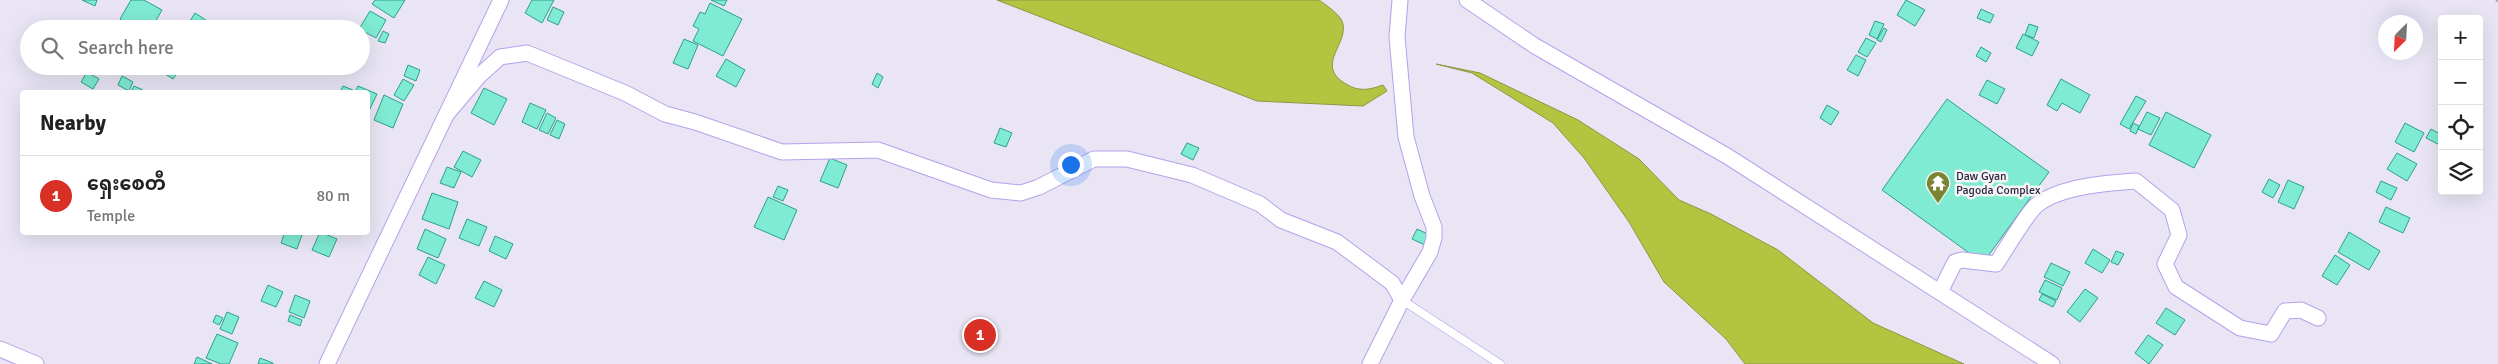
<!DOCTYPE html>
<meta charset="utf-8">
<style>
body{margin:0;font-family:Signika,"Noto Sans Myanmar",sans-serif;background:#f6f6f6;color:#222}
.controls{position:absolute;right:15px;top:15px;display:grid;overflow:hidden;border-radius:5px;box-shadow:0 5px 20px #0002}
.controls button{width:45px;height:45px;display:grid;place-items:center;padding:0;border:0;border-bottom:1px solid #e0e0e0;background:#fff;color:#222;font:25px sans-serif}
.compass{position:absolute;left:2378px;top:15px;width:45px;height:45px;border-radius:50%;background:#fff;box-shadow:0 5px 20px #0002;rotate:204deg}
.you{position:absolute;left:1070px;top:164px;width:18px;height:18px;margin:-12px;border:4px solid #fff;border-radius:50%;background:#1a73e8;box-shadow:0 0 0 8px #1a73e833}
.badge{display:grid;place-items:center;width:32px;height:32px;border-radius:50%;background:#d93025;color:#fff;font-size:16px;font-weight:700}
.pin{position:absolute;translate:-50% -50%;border:2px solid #fff;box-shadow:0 1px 5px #0006}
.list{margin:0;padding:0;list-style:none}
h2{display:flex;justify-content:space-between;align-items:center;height:65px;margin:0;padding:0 20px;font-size:21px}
h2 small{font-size:16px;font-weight:400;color:#767676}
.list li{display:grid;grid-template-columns:32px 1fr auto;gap:15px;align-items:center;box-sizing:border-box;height:80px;padding:0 20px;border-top:1px solid #e0e0e0}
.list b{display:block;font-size:19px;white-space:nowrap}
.list p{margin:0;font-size:16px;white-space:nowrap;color:#767676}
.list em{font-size:16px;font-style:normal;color:#767676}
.icon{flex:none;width:28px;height:28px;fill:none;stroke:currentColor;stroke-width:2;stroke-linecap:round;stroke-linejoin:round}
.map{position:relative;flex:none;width:2498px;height:364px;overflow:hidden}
.search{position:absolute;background:#fff;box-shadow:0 5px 20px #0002;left:20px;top:20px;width:350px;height:55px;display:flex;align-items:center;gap:12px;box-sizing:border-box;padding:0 18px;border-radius:28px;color:#767676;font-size:19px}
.panel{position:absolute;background:#fff;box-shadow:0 5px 20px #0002;left:20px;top:90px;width:350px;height:145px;border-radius:5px}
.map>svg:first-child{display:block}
</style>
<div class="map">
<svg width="2498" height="364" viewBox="0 0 2498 364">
<rect width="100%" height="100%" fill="#e9e5f5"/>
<g fill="#b3c540" stroke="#8c9642">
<path d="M997,0H1319C1326,5 1338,13 1342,21C1351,43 1313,65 1346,84C1359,92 1369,90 1383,85L1387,91L1363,106L1257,101Z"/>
<polygon points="1436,64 1480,73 1578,120 1639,159 1679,200 1711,214 1778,250 1873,323 1964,364 1745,364 1726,339 1664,282 1629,222 1584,158 1553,123 1472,73"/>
</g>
<g fill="#7febd2" stroke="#2ca18a">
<polygon points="82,0 97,0 95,6"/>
<polygon points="131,0 144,0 162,10 151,29 137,29 120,19"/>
<polygon points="375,0 405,0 394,18 372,4"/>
<polygon points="532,0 554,0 542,23 525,13"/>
<polygon points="711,0 727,0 724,6"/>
<polygon points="1906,0 1925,10 1915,26 1897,15"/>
<polygon points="710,3 742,19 723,56 693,41 699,29 693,26 700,12 705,14"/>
<polygon points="553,7 564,12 558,25 547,20"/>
<polygon points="1981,9 1994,15 1990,23 1977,18"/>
<polygon points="370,11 386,20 376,38 359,29"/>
<polygon points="195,13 215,26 213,29 185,29"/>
<polygon points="1875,21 1884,24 1877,39 1869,35"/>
<polygon points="2029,24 2038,27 2034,38 2025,35"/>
<polygon points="1884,28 1887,30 1881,42 1877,40"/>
<polygon points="383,31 389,34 385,43 378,41"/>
<polygon points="2023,34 2039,42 2032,56 2016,48"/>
<polygon points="1866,38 1876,43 1867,57 1858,52"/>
<polygon points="684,39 698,45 688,69 673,63"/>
<polygon points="1981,47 1991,53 1986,62 1976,56"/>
<polygon points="1856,55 1866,60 1858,76 1847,70"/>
<polygon points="726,59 745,70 736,87 716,76"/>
<polygon points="408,65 420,70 416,81 404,76"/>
<polygon points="162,66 182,66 173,79 159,70"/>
<polygon points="87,72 99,79 93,89 81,82"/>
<polygon points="877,73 883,77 878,88 872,84"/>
<polygon points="122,76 133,82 129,91 118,85"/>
<polygon points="403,79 414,85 404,101 394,95"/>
<polygon points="2061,79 2090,95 2080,113 2062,103 2057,111 2047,105"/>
<polygon points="1987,80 2005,89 1997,104 1979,95"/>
<polygon points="134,86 143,90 142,92 131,92"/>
<polygon points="343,86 353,90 352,92 340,92"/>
<polygon points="358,86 377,94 368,113 368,92 355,92"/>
<polygon points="484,88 507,99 494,125 471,113"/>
<polygon points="384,95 403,104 393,128 374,120"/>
<polygon points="2136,96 2146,101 2129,129 2120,124"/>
<polygon points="1947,99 2049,172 1983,263 1882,190"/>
<polygon points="530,103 546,110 537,129 522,122"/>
<polygon points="1827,105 1839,112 1831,125 1820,118"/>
<polygon points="2147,112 2160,118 2151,135 2138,129"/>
<polygon points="2166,112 2211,135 2194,168 2149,145"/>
<polygon points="547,113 556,118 548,134 539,130"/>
<polygon points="557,120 565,124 559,139 550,135"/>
<polygon points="2133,123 2139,126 2136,134 2130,131"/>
<polygon points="2405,123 2424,133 2414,152 2395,142"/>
<polygon points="1000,128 1012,133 1006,147 994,143"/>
<polygon points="2431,129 2442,135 2438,144 2426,138"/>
<polygon points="1187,143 1199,148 1193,160 1181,154"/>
<polygon points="463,151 481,160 472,177 454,167"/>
<polygon points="2397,153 2417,164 2407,181 2387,169"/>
<polygon points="830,158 847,165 838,188 820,181"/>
<polygon points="447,167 461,172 454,188 440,183"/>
<polygon points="2269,179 2280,185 2273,198 2262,192"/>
<polygon points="2288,180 2304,187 2294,209 2278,202"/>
<polygon points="2381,181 2397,188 2391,200 2376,192"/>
<polygon points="778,186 788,190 783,201 773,197"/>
<polygon points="432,193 458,202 449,229 422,219"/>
<polygon points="768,197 797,210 784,240 754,227"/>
<polygon points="2386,207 2410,218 2403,233 2379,222"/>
<polygon points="467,219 487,227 479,246 459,238"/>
<polygon points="425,229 446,239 438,258 417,249"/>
<polygon points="1417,229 1430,235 1425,245 1412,239"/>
<polygon points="285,232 303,232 297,249 281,243"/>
<polygon points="320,232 337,239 329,257 312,250"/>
<polygon points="2349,232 2380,251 2369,270 2338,252"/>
<polygon points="495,236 513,244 506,259 489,251"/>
<polygon points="2093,249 2110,260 2102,273 2085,263"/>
<polygon points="2116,251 2124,254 2118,265 2111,262"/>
<polygon points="2335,255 2350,265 2337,285 2322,276"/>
<polygon points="428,257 445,265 436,284 419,275"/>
<polygon points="2051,263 2070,272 2063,286 2044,277"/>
<polygon points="2045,280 2062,288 2057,300 2039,292"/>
<polygon points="484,281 502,290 494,307 475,298"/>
<polygon points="268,285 283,292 276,307 261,301"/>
<polygon points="2085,289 2098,298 2080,322 2067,312"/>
<polygon points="2042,294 2056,301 2053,307 2039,300"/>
<polygon points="295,295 310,301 304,318 289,312"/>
<polygon points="2166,308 2185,320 2175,335 2156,323"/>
<polygon points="227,312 239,317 232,334 220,329"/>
<polygon points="216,315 223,318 219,325 213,322"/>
<polygon points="290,315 302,320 300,326 288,321"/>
<polygon points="217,334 238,343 229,364 221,364 206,358"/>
<polygon points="2148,335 2163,345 2149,364 2135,353"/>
<polygon points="197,357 212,364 194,364"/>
<polygon points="260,358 273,363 273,364 258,364"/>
</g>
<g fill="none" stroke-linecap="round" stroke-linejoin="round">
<g stroke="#b6a1eb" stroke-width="9">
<polyline id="lane" points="1402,300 1500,364"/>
</g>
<g stroke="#b6a1eb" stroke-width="17">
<g id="street">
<polyline points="1467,0 1535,46 1727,156 2052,364"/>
<polyline points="446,115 479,76 500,57 527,53 625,93 665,114 695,122 782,152 878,150 991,190 1021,193 1039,187 1094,159 1127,159 1192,175 1260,204 1281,220 1337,242 1392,283 1402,300"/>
<path d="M1940,292L1955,262L1962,260L1996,264C2005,251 2028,211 2038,204C2062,186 2107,183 2136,181L2172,210L2179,235L2165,264L2176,287L2240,328L2271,334L2285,311L2301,310L2318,318"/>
<polyline points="0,349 36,364"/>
<polyline points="327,364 501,0"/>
<polyline points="1370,364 1402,300 1430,252 1434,238 1434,227 1422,196 1406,137 1397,37 1400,0"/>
</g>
</g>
<polyline stroke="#b1abbf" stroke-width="3" stroke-dasharray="5 2.5" stroke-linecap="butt" points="2496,0 2498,1"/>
<use href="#lane" stroke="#fff" stroke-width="8"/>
<use href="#street" stroke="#fff" stroke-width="15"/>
</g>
<defs>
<g id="temple-pin" transform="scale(1.25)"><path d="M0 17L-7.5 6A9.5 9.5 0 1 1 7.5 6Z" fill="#798532" stroke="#f5f5f5"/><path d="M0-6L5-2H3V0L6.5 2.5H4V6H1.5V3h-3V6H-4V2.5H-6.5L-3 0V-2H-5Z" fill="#fff"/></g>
</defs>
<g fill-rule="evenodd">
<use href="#temple-pin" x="1938" y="183"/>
</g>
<g text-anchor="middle" stroke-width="5" stroke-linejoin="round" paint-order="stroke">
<g font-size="12" fill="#312845" stroke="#f5f5f5" text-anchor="start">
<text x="1956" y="180">Daw Gyan<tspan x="1956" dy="14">Pagoda Complex</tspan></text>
</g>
</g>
</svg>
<div class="controls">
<button>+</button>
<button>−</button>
<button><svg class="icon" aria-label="locate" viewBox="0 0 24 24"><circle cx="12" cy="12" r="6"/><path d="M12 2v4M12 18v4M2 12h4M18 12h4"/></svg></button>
<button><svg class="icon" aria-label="layers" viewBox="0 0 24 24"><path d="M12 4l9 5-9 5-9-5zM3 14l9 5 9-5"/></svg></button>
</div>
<svg class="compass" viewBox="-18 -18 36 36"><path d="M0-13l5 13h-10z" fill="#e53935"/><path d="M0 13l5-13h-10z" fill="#767676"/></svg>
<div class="you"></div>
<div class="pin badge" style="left:980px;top:335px">1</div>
<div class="search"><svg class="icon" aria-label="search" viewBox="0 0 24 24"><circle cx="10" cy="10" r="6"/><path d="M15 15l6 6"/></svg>Search here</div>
<section class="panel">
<h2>Nearby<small></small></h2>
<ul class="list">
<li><span class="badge">1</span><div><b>ရှေးစေတီ</b><p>Temple</p></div><em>80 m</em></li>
</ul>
</section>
</div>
